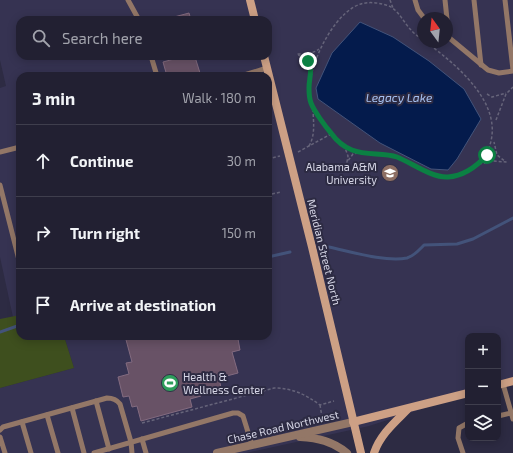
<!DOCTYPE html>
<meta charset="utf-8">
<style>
body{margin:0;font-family:"Exo 2",sans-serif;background:#2a283a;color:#f1f3f6}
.controls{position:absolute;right:12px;bottom:12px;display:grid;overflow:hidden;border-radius:8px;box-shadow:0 2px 10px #0003}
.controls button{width:36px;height:36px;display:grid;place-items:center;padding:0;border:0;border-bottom:1px solid #3f3e4d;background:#222032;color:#f1f3f6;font:20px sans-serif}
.compass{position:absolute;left:417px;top:12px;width:36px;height:36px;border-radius:50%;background:#222032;box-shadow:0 2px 10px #0003;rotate:345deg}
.stop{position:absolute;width:12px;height:12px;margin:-9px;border:3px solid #0b8043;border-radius:50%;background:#fff}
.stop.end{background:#0b8043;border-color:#fff;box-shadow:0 1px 4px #0008}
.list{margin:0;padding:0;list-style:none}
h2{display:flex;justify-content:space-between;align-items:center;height:52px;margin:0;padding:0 16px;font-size:17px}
h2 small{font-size:13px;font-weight:400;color:#a2a3ac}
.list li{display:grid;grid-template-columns:26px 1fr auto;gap:12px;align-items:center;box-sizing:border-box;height:72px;padding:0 16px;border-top:1px solid #3f3e4d}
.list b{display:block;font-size:15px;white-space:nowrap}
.list em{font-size:13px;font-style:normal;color:#a2a3ac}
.icon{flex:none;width:22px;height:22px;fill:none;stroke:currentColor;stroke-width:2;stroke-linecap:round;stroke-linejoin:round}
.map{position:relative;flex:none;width:513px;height:453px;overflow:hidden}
.search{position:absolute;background:#222032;box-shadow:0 2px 10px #0003;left:16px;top:16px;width:256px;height:44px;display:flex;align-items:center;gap:10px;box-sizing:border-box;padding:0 14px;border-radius:12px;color:#a2a3ac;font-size:15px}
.panel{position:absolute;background:#222032;box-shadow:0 2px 10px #0003;left:16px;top:72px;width:256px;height:268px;border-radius:12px}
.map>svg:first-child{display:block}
</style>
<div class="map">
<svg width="513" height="453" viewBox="0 0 513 453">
<rect width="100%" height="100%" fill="#2d2b43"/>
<path fill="#363352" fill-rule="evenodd" d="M0,0H513V380L498,385V336H468V394L369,426L246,453H0V388L74,368L64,336H268V76H20V315L13,317L0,257V88L6,86L0,60ZM423,18H447V42H423ZM20,20H268V56H20Z"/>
<polygon fill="#3e4f1e" points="20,315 20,336 64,336 74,368 0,388 0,319"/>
<polygon fill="#041b4c" stroke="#43537a" points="360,22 393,37 429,61 464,89 481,119 457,159 448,170 431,169 380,143 318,99 316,88 332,53"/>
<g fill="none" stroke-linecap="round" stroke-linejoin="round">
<g stroke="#43537a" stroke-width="3">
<path d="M329,247C352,252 385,262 407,258C414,256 419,250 424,245L457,244L473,239L513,218"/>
<polyline points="268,257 290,252"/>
<polyline points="0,332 20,325"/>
</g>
</g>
<g fill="#685266" stroke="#836b80">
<polygon points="189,13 191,20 163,20"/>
<polygon points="174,56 199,56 195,57 200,73 194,74 195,76 187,76 186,74 178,76 167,76 163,62 174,59"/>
<polygon points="125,336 247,336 247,337 238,339 240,350 232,352 238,373 219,378 221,388 200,394 201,396 190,399 192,407 141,421 137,406 132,407 129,396 123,397 118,377 129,374 126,363 132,362"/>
</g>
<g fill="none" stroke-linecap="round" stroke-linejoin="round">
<g stroke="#66647a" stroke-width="1.5" stroke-dasharray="3 2" stroke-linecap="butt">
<polyline points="390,0 393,8"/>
<path d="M423,39C419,37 414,34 411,30C403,22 398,8 386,5C375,2 364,1 354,7C330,20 304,73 310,101C313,113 333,137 343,144C358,156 377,151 394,157C412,162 427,175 445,177C459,178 475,168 484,158C513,110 459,67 426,42"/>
<path d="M311,72L308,61L297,54C305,54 313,54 319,49"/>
<polyline points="487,94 492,97 506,93"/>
<polyline points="496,120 506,94 513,87"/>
<polyline points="344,145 348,156 347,162 353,154 358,153"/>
<path d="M309,146C316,134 313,121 313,107"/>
<polyline points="298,152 331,134"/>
<polyline points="268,159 280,156"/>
<polyline points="479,164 493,161 506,162 497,155 494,142"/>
<polyline points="268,191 272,194 281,192"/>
<polyline points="320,405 322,417"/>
<path d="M142,423L274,388C292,388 305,394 320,405L334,401"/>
</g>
<g stroke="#937767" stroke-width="5">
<polyline points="128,0 139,20"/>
<polyline points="415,0 418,10 424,18"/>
<polyline points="445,0 449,38"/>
<polyline points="474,0 481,65"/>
<polyline points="505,0 513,70"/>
<polyline points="447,36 488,70 499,73 513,71"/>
<polyline points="151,56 157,76"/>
<polyline points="241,76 267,68"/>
<polyline points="0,152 20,147"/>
<polyline points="0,185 20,264"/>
<polyline points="503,384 513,419"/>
<polyline points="96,401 109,449"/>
<polyline points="72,408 84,453"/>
<polyline points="47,415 58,453"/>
<polyline points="498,416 511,413"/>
<polyline points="22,422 31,453"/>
<path d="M0,430L3,427L107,398C113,398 117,400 120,404L131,442L132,453"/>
<polyline points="0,437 5,453"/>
<polyline points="142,439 146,453"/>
<polyline points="94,453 233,413 238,413 243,416 252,445"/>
<polyline points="463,453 458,438 459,428 468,423"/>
</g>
<g stroke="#937767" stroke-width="8">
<path d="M300,437C318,438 332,441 347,453"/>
<polyline points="217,453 353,422"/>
</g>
<g stroke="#cda085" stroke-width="8">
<polyline points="250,0 255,20"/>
<polyline points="264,56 312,247 361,453"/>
<polyline points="498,385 513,381"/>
<polyline points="353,422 468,393"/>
<path d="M374,453C380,435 394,423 407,410"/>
</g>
</g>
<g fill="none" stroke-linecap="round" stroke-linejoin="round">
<path stroke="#0b8043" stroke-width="5" d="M308,61C313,72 309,77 309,88C309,92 309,98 311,103C314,111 325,126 331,133C336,140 344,147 352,150C367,156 383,152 397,157C412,163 432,178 448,177C463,176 477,166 487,155"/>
</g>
<defs>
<g id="university-disc" transform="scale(0.9)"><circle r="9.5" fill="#8d6e63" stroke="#2d2b43"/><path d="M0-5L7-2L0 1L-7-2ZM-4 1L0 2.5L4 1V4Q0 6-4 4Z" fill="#fff"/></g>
<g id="stadium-disc" transform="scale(0.9)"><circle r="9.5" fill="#2e9e5b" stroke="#2d2b43"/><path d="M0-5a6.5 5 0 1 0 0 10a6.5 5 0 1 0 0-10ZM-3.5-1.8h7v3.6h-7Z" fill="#fff"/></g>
</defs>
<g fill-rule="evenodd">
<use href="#university-disc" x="390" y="173"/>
<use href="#stadium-disc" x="170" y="383"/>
</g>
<g text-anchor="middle" stroke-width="4" stroke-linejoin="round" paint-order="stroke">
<g font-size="11" fill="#d6d6e6" stroke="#2d2b43" text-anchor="end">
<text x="377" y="171">Alabama A&amp;M<tspan x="377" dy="13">University</tspan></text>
<text x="183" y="381" text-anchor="start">Health &amp;<tspan x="183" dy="13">Wellness Center</tspan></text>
</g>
<g font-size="11" fill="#d6d6e6" stroke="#2d2b43">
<text transform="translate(324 252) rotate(76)" y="4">Meridian Street North</text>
<text transform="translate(283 427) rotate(-13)" y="4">Chase Road Northwest</text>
</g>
<g font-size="12" font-style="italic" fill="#a6c1f2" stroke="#2d2b43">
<text x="399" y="102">Legacy Lake</text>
</g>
</g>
</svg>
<div class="controls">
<button>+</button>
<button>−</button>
<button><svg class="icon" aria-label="layers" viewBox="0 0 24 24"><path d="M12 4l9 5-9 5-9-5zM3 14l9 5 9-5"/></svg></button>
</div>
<svg class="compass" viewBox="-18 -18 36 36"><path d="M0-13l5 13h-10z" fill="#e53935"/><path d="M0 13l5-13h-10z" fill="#a2a3ac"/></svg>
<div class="stop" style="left:487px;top:155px"></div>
<div class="stop end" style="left:308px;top:61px"></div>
<div class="search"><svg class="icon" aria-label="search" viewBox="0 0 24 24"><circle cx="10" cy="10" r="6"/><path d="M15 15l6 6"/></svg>Search here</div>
<section class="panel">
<h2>3 min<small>Walk · 180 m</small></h2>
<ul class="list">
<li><svg class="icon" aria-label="ahead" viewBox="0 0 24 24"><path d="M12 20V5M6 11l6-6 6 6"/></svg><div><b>Continue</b></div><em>30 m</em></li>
<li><svg class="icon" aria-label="right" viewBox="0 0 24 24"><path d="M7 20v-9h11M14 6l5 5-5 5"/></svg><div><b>Turn right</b></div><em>150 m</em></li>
<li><svg class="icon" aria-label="arrive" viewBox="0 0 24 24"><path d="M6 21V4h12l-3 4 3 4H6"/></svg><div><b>Arrive at destination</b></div></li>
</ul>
</section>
</div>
